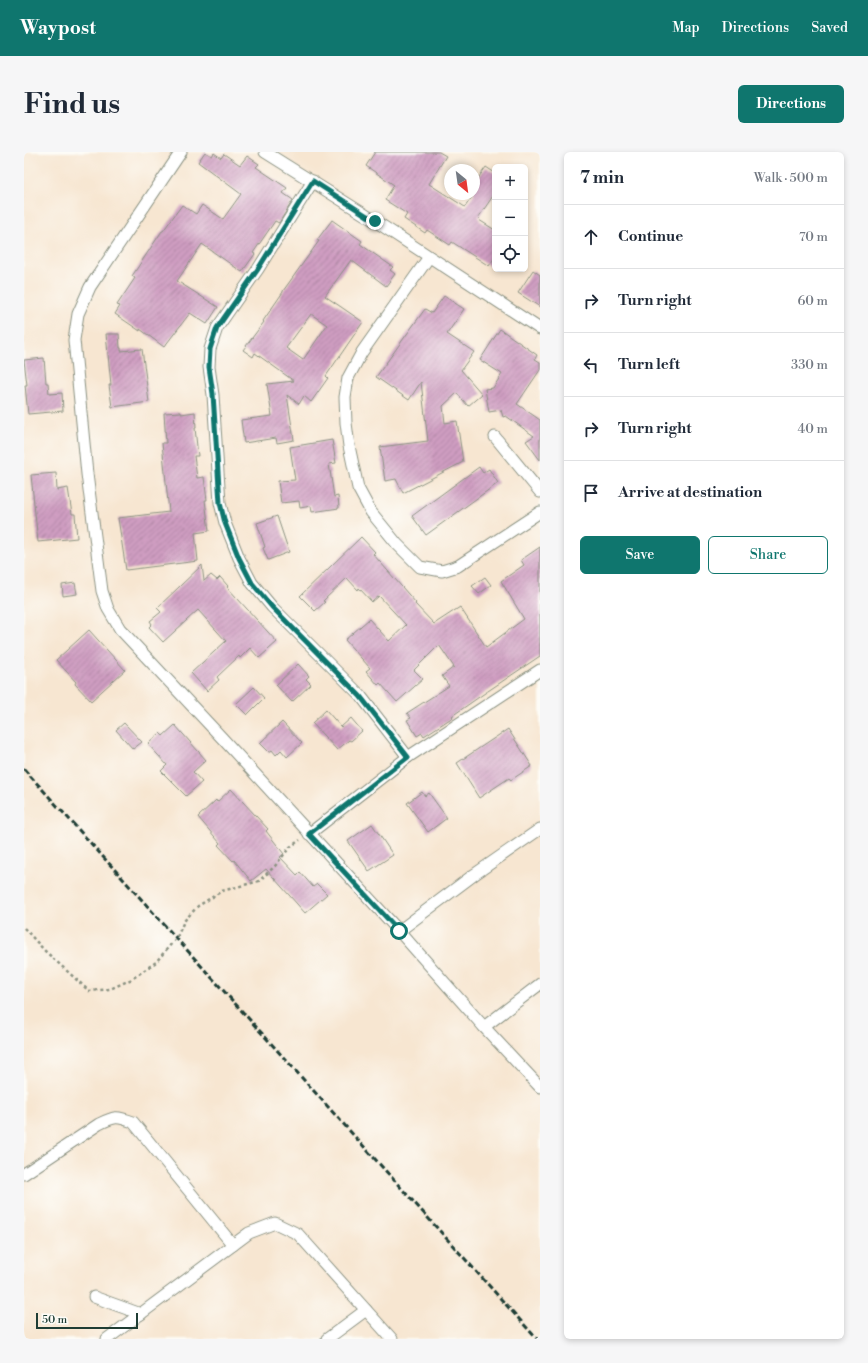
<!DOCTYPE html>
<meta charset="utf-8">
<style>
body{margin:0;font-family:"Libre Bodoni",serif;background:#f6f6f7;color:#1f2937}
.controls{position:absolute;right:12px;top:12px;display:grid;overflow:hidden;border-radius:6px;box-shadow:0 2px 6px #0003}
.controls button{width:36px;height:36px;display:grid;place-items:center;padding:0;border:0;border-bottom:1px solid #e0e1e3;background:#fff;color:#1f2937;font:20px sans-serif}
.compass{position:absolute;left:420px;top:12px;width:36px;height:36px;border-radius:50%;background:#fff;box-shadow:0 2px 6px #0003;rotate:151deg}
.scale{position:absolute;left:12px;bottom:10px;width:102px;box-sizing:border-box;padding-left:4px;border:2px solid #1f3d34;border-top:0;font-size:11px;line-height:14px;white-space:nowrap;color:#1f3d34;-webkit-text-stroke:3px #fdfcf7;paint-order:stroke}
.stop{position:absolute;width:12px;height:12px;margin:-9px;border:3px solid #0f766e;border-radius:50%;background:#fff}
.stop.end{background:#0f766e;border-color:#fff;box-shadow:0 1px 4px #0008}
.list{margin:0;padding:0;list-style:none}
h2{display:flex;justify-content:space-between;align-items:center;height:52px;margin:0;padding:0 16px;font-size:17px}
h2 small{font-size:13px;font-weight:400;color:#747a83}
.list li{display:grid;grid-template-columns:26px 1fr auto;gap:12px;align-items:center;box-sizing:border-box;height:64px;padding:0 16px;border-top:1px solid #e0e1e3}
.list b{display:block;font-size:15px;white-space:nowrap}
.list em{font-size:13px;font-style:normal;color:#747a83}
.actions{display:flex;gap:8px;padding:12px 16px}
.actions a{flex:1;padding:9px 0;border:1px solid #0f766e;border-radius:6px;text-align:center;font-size:14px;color:#0f766e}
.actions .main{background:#0f766e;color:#fff}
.icon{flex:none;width:22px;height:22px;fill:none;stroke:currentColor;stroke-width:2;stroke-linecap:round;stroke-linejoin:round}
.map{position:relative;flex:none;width:516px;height:1187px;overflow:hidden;border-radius:6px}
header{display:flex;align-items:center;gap:24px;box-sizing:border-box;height:56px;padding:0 20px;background:#0f766e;color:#fff}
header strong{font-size:19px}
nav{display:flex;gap:22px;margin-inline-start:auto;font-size:14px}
.intro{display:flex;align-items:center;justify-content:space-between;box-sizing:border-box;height:96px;padding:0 24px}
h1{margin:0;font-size:28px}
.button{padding:10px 18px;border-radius:6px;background:#0f766e;color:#fff;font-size:14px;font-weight:700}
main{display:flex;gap:24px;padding:0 24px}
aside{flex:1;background:#fff;border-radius:6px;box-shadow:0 2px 6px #0003}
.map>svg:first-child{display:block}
</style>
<header>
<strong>Waypost</strong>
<nav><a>Map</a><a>Directions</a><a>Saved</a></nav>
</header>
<div class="intro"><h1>Find us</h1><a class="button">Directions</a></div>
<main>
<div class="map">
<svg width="516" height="1187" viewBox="0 0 516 1187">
<defs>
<pattern id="building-hatch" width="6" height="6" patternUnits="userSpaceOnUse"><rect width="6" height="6" fill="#cf9dc1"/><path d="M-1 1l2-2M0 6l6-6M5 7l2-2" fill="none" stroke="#a7819e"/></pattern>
</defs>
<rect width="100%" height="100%" fill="#fdfcf7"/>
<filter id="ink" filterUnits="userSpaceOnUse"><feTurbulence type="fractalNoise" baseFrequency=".025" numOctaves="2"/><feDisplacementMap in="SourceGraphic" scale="8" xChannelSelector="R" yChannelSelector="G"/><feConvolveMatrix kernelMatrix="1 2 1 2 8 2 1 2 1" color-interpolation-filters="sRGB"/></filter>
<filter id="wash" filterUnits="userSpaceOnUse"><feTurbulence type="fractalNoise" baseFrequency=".012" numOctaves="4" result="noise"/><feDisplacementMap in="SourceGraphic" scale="16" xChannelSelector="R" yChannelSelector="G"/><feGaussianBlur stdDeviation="0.9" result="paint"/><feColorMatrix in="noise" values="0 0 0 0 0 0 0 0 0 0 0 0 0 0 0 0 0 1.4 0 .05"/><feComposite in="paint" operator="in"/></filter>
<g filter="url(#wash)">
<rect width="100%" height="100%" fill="#f7e6d1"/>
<g id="blocks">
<g fill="url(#building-hatch)" fill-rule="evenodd">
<polygon points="181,0 188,4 190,1 197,6 200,2 216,13 223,4 235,12 232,15 263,36 259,41 269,48 255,71 251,69 229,101 231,102 218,120 178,92 153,129 194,155 183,172 166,161 140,195 116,177 116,179 91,162 96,154 93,153 111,126 108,124 138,79 139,79 158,53 172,62 178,53 199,67 217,42 174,10"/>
<polygon points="351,0 415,0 422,4 405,32 441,55 450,42 450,32 462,15 471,21 471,41 454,66 456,67 455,68 471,78 471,105 465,114 428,90 426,93 403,78 401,81 380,67 383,62 361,48 370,33 342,14"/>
<path d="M308,68L338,89L336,92L369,115L366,118L371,122L362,134L327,108L301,144L339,170L302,224L304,226L287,250L280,244L275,252L263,243L270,288L253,291L252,286L220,291L217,268L248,264L243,232L270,229L231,201L229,205L219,198L240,170L239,169L259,140V139L295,89L293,88ZM287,162L303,173L279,208L262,196Z"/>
<polygon points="509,118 516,123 516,155 494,141"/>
<polygon points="420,144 440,157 423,182 450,200 437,218 458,242 444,254 433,241 419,254 421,271 433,269 439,310 379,341 372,327 361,329 356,295 404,289 397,230 385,248 352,225 401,157 408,161"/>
<polygon points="476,177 513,203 511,207 516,210 516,218 493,252 516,268 516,308 502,289 510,284 482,264 479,265 477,258 465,260 461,237 469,236 478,222 456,208"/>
<polygon points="82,182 95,182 96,196 97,196 97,199 118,197 125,250 88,255 85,233 87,233"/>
<polygon points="20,206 22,231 24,231 25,242 38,241 39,259 4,262 1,233 3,233 0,208"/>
<polygon points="157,260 157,262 171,260 172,276 171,276 174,304 170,304 173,326 180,325 183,348 181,348 185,379 171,381 174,409 102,418 94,366 145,360 138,291 142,291 140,261"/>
<polygon points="308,288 312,311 305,312 310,345 314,344 315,356 288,360 287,354 276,356 275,349 257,351 254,329 271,328 266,295"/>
<polygon points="455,315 459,321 465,317 474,331 402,383 388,364"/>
<polygon points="32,321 33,338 44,336 48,362 51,362 53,386 14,390 7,323"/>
<polygon points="253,364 265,400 244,408 239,396 241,395 233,371"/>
<polygon points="337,385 351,400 349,402 392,451 391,452 410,472 436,455 462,495 500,467 477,429 500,413 497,408 516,395 516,504 458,543 428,564 429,565 400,584 398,581 393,584 383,568 387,566 383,561 425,534 418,524 430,515 415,493 390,518 399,527 373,550 356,531 354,533 342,519 346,516 321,488 345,467 365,489 382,473 355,444 348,450 335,436 334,438 323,426 299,449 301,450 291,459 276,444"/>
<polygon points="178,413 180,429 187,423 193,428 196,425 204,434 203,435 253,490 235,506 226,496 216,506 215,504 193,525 195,528 183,539 167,521 202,489 174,458 139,490 125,475 128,472 126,469 137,460 133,456"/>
<polygon points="461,425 467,433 455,442 448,434"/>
<polygon points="51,431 53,442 39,444 38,433"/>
<polygon points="65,478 101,518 67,549 51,532 52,530 32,508"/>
<polygon points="274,512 285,524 282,527 287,532 268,550 252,533"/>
<polygon points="230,535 240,546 223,563 212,552"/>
<polygon points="302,558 317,575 327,566 338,579 327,589 325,588 313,598 288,571"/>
<polygon points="258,570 278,591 263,605 257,598 252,603 248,598 245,600 236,591"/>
<polygon points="100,571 118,590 109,597 92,578"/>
<polygon points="151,573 182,608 169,620 178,630 162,644 137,619 143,613 124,592 136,581 139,584"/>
<polygon points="484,577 508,614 487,628 485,626 455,646 433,611"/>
<polygon points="207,637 244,677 242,679 260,702 256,705 273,723 276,720 289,735 293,732 303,742 281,761 242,717 227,729 210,708 209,709 194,693 196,691 174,665 192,648 193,650"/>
<polygon points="398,640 401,644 405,641 423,666 404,680 383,651"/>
<polygon points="348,672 369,703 345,719 324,689"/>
</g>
</g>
</g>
<g filter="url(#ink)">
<use href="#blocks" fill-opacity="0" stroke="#8b9282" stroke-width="1"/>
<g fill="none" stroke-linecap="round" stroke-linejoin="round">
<g stroke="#8b9282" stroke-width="13">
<g id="minor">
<polyline points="157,0 66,135 54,162 50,188 63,322 78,439 84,457 96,477 198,586 375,779 460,875 516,935"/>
<polyline points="241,0 351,69 516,177"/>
<polyline points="289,29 234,117 193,176 186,197 185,215 189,243 196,351 201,371 215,406 228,431 248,455 336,543 384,605"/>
<polyline points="405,105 338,200 324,226 321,245 322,271 325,294 334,336 347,360 373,392 396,415 418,419 434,414 516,360"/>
<polyline points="471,285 516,340"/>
<polyline points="285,682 384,605 516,518"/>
<polyline points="375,779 451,722 516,677"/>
<polyline points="460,875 516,832"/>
<path d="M0,1022L75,972C91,964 93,964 109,970L209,1093"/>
<polyline points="70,1145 117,1162"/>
<polyline points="83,1187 225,1081 251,1071 274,1082 368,1187"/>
<polyline points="303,1187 342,1158"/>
</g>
</g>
<polyline stroke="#8b9282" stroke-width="2.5" stroke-dasharray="3 3" stroke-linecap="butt" points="0,776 21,799 65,839 86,837 108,827 132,810 153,785 160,769 174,754 198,739 235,729 251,714 266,695 276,688"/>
<use href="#minor" stroke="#fff" stroke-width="11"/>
<polyline stroke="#1f3d34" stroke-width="3" stroke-dasharray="6 3" stroke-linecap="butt" points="0,617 513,1187"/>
</g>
</g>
<g fill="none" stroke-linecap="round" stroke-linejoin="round" filter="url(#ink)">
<polyline stroke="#0f766e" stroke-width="5" points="351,69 289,29 234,117 193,176 186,197 185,215 189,242 196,351 201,371 215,406 228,431 248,455 336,544 384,605 285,682 375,779"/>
</g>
</svg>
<div class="controls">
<button>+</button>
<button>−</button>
<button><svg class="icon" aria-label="locate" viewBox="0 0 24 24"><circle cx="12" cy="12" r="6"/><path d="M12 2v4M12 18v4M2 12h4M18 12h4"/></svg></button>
</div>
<svg class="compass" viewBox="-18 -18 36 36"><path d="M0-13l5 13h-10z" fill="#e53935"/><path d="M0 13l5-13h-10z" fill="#747a83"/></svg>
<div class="scale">50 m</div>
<div class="stop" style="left:375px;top:779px"></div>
<div class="stop end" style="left:351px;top:69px"></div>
</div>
<aside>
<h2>7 min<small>Walk · 500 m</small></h2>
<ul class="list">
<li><svg class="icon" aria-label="ahead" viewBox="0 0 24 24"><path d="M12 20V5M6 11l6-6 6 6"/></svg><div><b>Continue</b></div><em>70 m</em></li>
<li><svg class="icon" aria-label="right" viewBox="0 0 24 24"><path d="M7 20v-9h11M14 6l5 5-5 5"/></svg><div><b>Turn right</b></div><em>60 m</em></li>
<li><svg class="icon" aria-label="left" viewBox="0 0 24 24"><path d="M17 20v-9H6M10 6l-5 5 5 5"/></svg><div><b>Turn left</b></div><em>330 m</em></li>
<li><svg class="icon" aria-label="right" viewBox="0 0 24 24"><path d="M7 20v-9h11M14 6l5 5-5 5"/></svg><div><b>Turn right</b></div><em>40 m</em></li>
<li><svg class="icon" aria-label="arrive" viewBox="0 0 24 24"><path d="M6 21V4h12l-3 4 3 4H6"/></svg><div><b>Arrive at destination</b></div></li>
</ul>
<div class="actions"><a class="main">Save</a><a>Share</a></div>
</aside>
</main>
